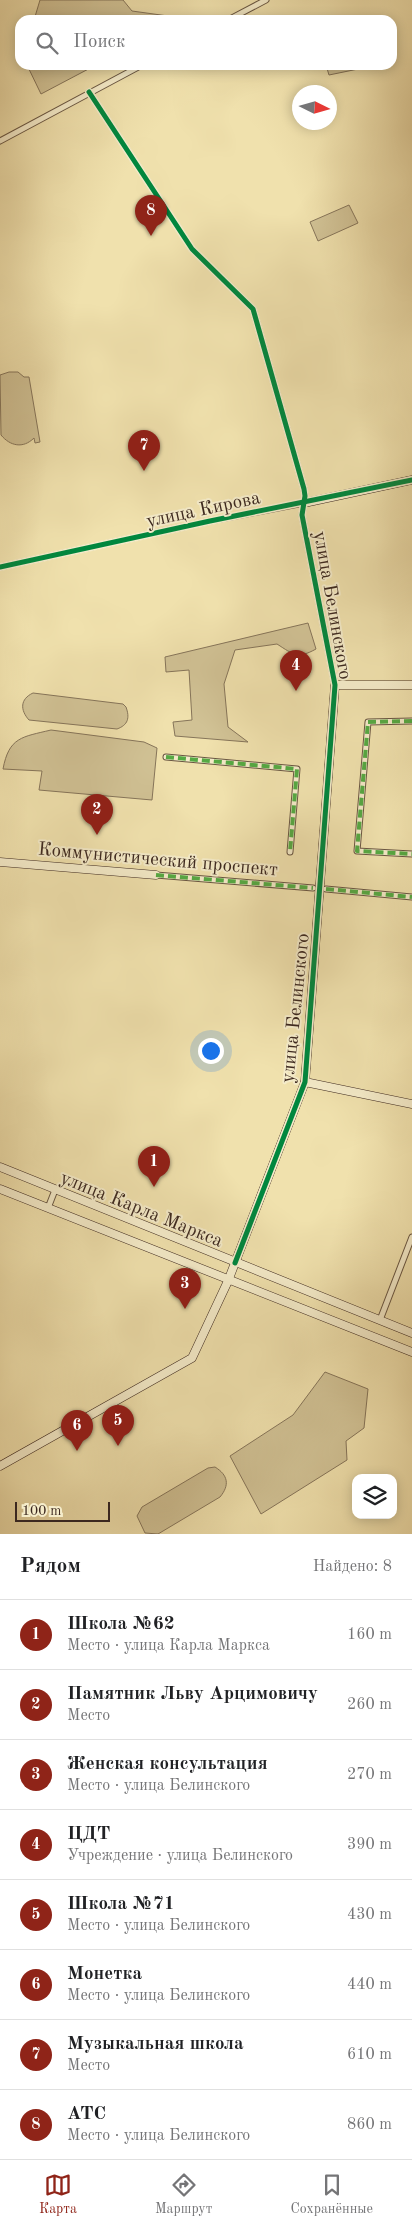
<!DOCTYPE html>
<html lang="ru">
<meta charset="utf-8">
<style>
body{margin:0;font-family:"Old Standard TT",serif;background:#f2f2f2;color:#202124}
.controls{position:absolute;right:15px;bottom:15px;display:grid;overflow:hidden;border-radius:10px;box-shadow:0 2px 12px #0003}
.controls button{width:45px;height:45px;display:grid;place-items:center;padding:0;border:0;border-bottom:1px solid #e0e0e0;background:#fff;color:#202124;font:25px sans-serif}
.compass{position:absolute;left:292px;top:85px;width:45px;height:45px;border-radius:50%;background:#fff;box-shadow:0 2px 12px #0003;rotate:95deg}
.scale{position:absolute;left:15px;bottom:12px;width:95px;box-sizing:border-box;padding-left:5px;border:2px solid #3c281f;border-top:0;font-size:14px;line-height:18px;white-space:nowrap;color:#3c281f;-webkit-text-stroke:4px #f5ecca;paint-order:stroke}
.you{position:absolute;left:210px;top:1050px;width:18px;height:18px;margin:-12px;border:4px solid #fff;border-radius:50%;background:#1a73e8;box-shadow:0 0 0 8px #1a73e833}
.badge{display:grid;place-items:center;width:32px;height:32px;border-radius:50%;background:#8f2418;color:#fff;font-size:16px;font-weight:700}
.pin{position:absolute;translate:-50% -41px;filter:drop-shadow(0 1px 2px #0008)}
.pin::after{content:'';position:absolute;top:26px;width:18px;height:15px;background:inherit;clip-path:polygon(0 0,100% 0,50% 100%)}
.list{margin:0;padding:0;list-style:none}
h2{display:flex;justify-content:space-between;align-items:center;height:65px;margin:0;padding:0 20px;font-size:21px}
h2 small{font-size:16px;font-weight:400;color:#757577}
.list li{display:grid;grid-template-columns:32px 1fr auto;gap:15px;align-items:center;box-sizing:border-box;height:70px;padding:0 20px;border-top:1px solid #e0e0e0}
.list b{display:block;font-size:19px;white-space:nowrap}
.list p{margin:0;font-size:16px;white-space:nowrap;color:#757577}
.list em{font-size:16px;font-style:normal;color:#757577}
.icon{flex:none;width:28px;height:28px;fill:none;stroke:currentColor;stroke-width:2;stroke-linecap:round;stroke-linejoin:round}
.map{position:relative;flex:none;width:412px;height:1534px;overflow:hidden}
.search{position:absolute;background:#fff;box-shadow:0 2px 12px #0003;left:15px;right:15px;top:15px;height:55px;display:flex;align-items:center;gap:12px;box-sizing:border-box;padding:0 18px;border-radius:15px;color:#757577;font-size:19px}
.sheet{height:625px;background:#fff}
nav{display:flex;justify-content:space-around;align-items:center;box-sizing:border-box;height:70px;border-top:1px solid #e0e0e0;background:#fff;font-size:14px;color:#757577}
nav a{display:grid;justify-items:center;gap:2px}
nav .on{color:#8f2418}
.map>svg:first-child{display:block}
</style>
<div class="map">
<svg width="412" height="1534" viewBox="0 0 412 1534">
<rect width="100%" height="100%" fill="#f0e1ad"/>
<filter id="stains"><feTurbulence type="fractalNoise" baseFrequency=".004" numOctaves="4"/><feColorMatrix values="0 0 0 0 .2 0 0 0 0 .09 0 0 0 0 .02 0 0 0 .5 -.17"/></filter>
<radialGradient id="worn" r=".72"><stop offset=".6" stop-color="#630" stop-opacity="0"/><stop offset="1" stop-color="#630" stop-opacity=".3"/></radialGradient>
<g fill="#d1c295" stroke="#86755a">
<polygon points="40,0 123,0 132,11 168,16 170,20 34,20"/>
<polygon points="27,65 96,65 41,94"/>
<polygon points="326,65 365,65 363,68 329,75"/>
<polygon points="349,205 358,223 318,241 310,222"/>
<path d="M9,372H18L24,377H29L40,442L35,443L34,438C23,449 10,446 1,435L0,375Z"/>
<path d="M308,623L316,649C298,659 294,655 277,644L235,650L224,684L228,727L248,742L175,736L173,722L192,720L189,670L166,672L165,657Z"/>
<path d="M33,693L123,704L126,707C130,718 128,725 117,729L29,720C20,710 20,699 33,693Z"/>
<path d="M51,730L144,742L157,748L152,800L39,790L42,771L3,769C9,737 22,737 51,730Z"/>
<polygon points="325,1372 368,1389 364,1428 346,1441 347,1460 261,1514 230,1456 293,1415"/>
<path d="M215,1467C228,1475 230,1485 220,1497L158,1534L145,1533L137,1516L142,1507L208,1468Z"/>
</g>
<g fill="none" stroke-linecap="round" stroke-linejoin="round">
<g stroke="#695642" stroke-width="7">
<g id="street">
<polyline points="228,20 266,0"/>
<polyline points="89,92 192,249 253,309 304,489 305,496 302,515 335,685"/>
<polyline points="0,141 142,65"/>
<polyline points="0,567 210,521 304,503"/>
<polyline points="412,721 368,722 357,851 412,854"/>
<polyline points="166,757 297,769 290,852"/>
<polyline points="156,875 313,888"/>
<polyline points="326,889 412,897"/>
<polyline points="48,1208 55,1190"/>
<polyline points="380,1320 412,1237"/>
</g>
</g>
<g stroke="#3c281f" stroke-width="9">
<g id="secondary">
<polyline points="304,503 412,480"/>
<polyline points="0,862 156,875"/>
<polyline points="305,1082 412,1104"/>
<polyline points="0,1167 412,1333"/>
<polyline points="0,1189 412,1352"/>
<polyline points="0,1466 192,1358 228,1281 305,1082 335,685 412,685"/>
</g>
</g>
<use href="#street" stroke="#f5ecca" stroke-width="5"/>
<use href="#secondary" stroke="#f5ecca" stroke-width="8"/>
<g stroke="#55aa43" stroke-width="4" stroke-dasharray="8 4" stroke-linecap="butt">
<polyline points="412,721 368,722 357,851 412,854"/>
<polyline points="166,757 297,769 290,852"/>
<polyline points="156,875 313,888"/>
<polyline points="326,889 412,897"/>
</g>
<g stroke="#f5ecca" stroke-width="8">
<g id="cycleway">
<polyline points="89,92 192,249 253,309 304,489 305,496 302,515 335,685 305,1082 235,1263"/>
<polyline points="0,567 210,521 412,480"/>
</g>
</g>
<use href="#cycleway" stroke="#00873e" stroke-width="5"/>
</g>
<g text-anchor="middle" stroke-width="4" stroke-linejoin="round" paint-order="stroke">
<g font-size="19" fill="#3c281f" stroke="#f5ecca">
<text transform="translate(203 508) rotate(-12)" y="7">улица Кирова</text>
<text transform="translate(334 605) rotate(80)" y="7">улица Белинского</text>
<text transform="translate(158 858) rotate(5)" y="7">Коммунистический проспект</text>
<text transform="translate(294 1008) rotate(-84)" y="7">улица Белинского</text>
<text transform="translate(142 1208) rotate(22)" y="7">улица Карла Маркса</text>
</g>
</g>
<rect width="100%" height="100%" filter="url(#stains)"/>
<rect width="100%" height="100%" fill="url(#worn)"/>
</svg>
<div class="controls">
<button><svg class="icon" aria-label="layers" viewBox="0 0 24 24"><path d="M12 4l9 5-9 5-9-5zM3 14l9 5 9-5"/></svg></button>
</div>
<svg class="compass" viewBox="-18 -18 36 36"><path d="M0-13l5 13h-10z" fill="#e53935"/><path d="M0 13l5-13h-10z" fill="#757577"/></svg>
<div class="scale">100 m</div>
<div class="you"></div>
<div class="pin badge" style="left:154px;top:1187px">1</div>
<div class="pin badge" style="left:97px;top:835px">2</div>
<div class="pin badge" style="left:185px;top:1309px">3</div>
<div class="pin badge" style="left:296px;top:691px">4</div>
<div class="pin badge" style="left:118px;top:1446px">5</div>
<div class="pin badge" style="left:77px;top:1451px">6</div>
<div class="pin badge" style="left:144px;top:471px">7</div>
<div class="pin badge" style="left:151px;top:236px">8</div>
<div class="search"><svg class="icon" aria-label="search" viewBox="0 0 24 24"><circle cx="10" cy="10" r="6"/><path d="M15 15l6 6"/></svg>Поиск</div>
</div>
<section class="sheet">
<h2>Рядом<small>Найдено: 8</small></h2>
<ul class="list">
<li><span class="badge">1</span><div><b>Школа №62</b><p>Место · улица Карла Маркса</p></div><em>160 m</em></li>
<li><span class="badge">2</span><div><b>Памятник Льву Арцимовичу</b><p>Место</p></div><em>260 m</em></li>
<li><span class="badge">3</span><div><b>Женская консультация</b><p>Место · улица Белинского</p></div><em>270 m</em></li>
<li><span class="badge">4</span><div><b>ЦДТ</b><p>Учреждение · улица Белинского</p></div><em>390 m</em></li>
<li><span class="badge">5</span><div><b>Школа №71</b><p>Место · улица Белинского</p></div><em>430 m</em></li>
<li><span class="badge">6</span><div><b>Монетка</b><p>Место · улица Белинского</p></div><em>440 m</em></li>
<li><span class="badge">7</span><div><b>Музыкальная школа</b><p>Место</p></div><em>610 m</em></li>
<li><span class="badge">8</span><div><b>АТС</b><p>Место · улица Белинского</p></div><em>860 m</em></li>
</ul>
</section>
<nav>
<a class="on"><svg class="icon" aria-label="map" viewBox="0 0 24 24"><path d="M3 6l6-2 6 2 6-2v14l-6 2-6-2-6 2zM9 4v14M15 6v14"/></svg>Карта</a>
<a><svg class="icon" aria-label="directions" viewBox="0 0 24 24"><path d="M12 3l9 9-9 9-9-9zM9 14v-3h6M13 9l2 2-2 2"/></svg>Маршрут</a>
<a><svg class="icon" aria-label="saved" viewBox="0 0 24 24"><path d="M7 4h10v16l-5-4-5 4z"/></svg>Сохранённые</a>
</nav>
